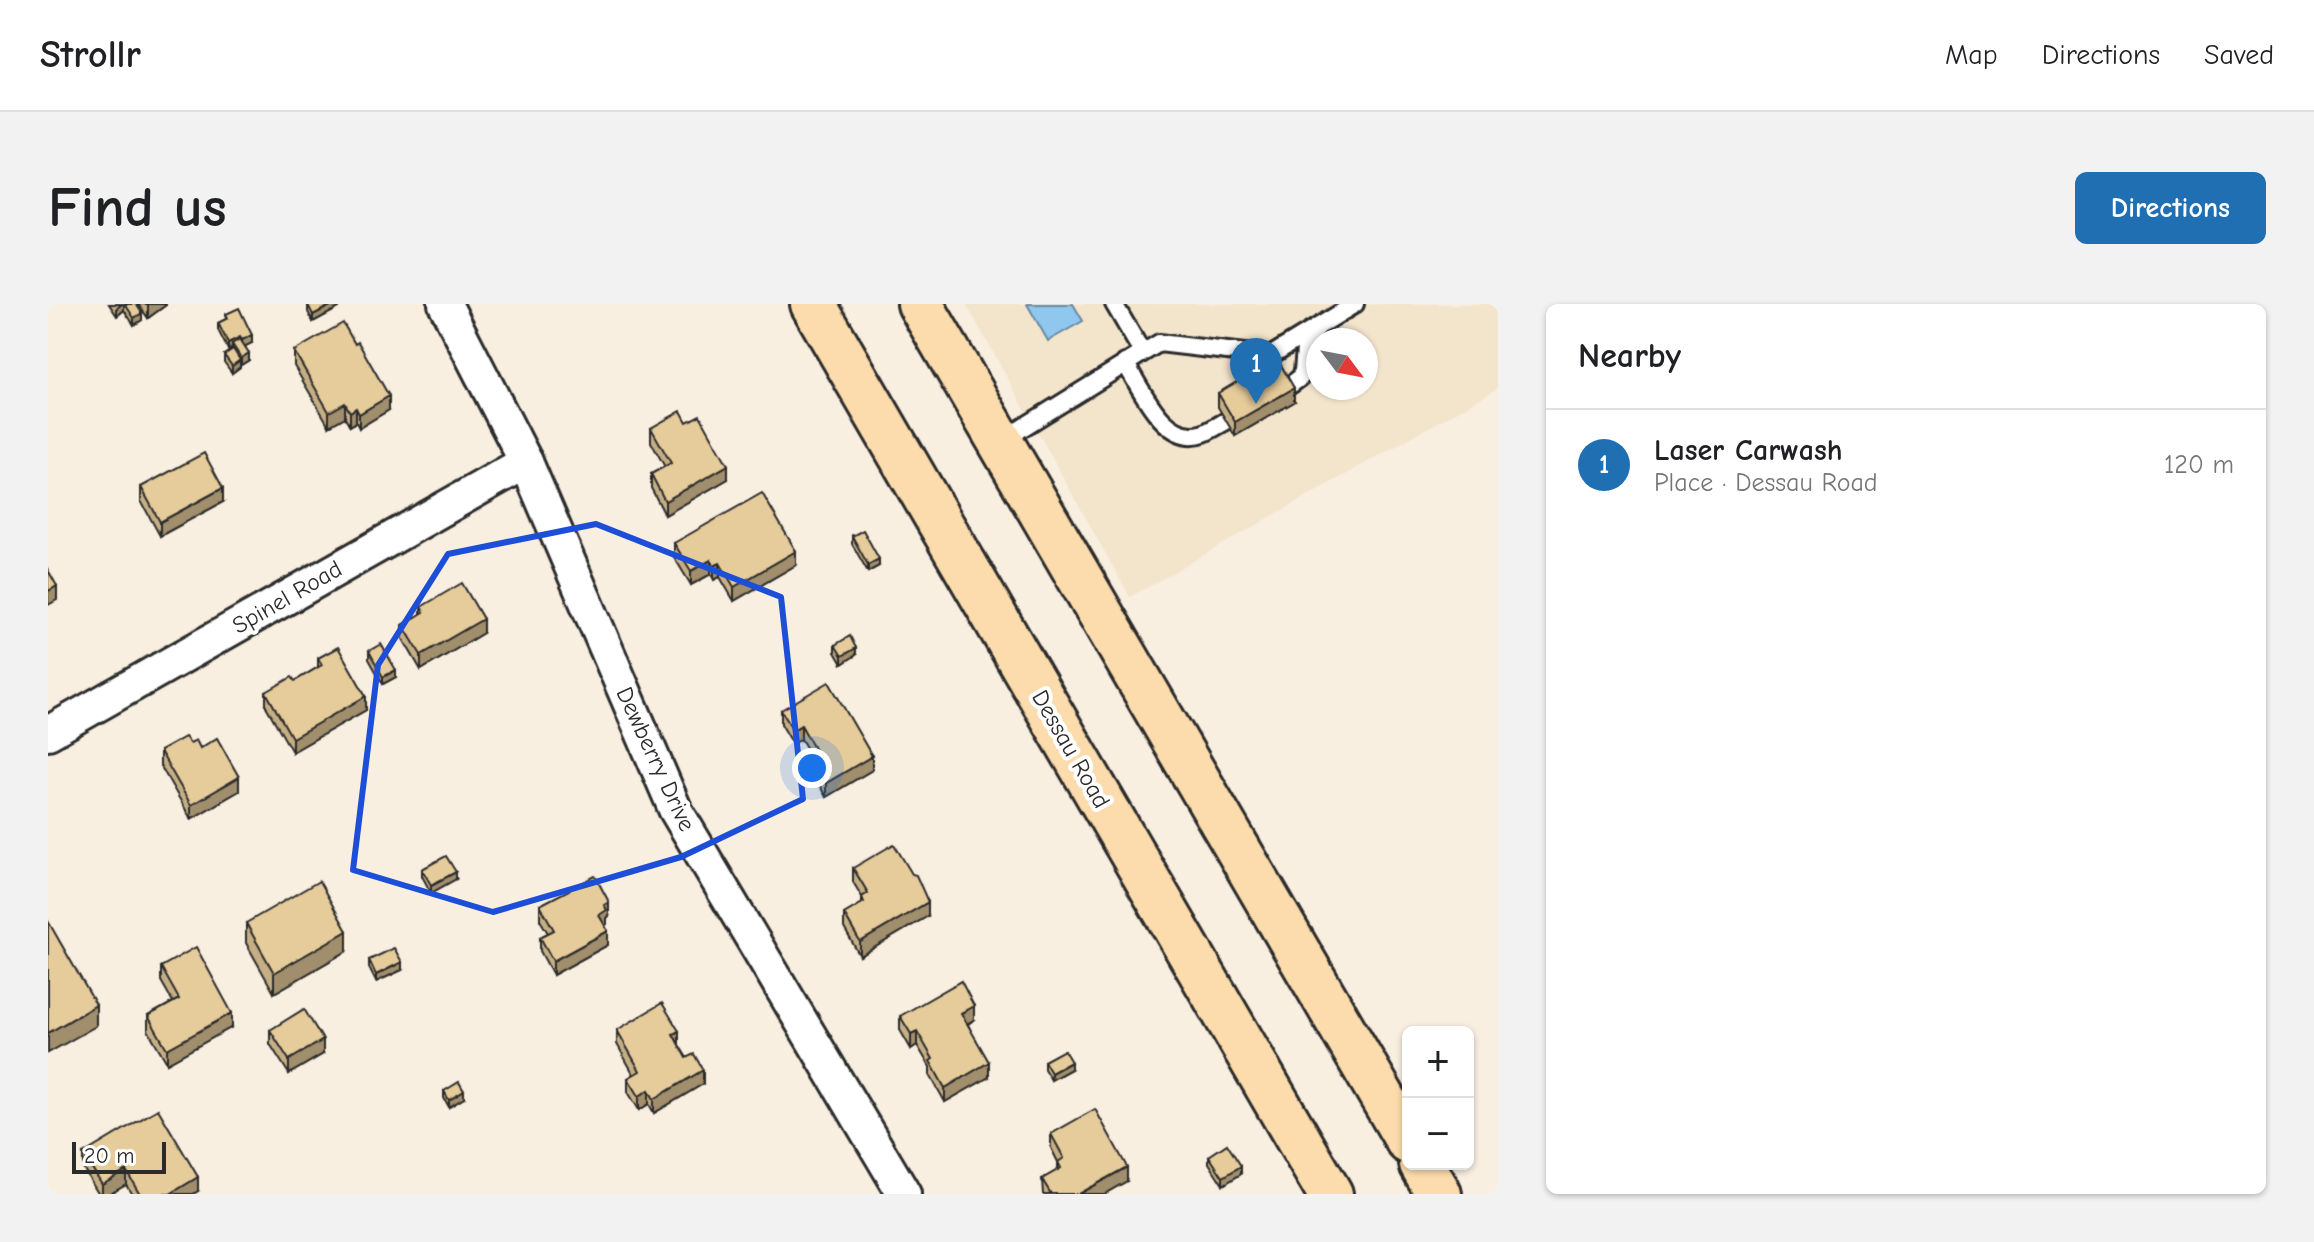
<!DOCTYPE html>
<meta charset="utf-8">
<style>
body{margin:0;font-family:"Comic Neue",sans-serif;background:#f2f2f2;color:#202124}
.controls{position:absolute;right:24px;bottom:24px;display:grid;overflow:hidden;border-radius:12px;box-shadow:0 2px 6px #0004}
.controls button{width:72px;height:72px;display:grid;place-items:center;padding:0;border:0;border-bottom:2px solid #e0e0e0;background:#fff;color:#202124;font:40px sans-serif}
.compass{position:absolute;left:1258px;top:24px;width:72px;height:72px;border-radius:50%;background:#fff;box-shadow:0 2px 6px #0004;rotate:122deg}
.scale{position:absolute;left:24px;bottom:20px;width:94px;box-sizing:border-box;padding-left:8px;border:4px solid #2b2b2b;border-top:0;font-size:22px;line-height:28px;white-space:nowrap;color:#2b2b2b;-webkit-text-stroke:6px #fff;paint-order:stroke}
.you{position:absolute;left:764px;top:464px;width:28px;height:28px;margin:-20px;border:6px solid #fff;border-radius:50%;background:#1a73e8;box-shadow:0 0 0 12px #1a73e833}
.badge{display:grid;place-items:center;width:52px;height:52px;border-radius:50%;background:#1f6fb2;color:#fff;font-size:26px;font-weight:700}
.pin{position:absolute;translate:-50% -66px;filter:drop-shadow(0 2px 4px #0008)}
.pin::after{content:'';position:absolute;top:42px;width:28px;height:24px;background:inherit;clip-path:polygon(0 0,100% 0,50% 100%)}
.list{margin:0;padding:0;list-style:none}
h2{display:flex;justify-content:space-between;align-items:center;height:104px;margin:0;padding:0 32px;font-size:34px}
h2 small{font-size:26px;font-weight:400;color:#757577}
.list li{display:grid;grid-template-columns:52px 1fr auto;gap:24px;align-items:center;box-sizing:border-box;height:112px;padding:0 32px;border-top:2px solid #e0e0e0}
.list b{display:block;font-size:30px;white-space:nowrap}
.list p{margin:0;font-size:26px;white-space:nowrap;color:#757577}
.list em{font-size:26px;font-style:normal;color:#757577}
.map{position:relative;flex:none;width:1450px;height:890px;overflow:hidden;border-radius:12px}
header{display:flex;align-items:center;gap:48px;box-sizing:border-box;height:112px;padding:0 40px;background:#fff;border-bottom:2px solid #e0e0e0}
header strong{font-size:38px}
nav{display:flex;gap:44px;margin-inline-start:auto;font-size:28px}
.intro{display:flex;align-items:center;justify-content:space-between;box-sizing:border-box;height:192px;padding:0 48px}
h1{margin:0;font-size:56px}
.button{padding:20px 36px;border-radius:12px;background:#1f6fb2;color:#fff;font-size:28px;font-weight:700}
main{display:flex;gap:48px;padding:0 48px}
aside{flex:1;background:#fff;border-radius:12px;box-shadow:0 2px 6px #0004}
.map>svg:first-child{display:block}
</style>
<header>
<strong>Strollr</strong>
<nav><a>Map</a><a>Directions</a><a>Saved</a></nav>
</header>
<div class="intro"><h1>Find us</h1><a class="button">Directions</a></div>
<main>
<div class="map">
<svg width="1450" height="890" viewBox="0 0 1450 890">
<rect width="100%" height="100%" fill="#f8efe1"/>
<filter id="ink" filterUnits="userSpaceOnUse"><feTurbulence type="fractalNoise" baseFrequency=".0125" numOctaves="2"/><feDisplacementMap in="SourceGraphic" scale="16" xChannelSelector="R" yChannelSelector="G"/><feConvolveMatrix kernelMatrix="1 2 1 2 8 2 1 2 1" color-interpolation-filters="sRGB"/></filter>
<g filter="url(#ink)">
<path fill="#f3e4cc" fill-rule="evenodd" d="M918,0H1450V84L1082,293ZM1270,36H1318V84H1270Z"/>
<polygon fill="#8fc7ee" stroke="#6789a0" stroke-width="2" points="979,0 1025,0 1035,17 1000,37"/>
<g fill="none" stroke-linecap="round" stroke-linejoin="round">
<g stroke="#2b2b2b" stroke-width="22">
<g id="service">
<polyline points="1066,0 1094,48"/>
<path d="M1077,59C1094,85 1117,143 1156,129C1163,126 1171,121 1178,117"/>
<polyline points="1238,84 1252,74 1255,67 1257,45 1268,26"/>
<polyline points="953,137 1111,39 1222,52 1307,0"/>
</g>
</g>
<g stroke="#2b2b2b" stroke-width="38">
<g id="minor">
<polyline points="397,0 478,158 627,505 856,890"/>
<polyline points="0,429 478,158"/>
</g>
</g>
<g stroke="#2b2b2b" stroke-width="50">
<g id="primary">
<polyline points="765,0 1282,890"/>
<polyline points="872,0 1360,837"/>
<polyline points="1374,860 1391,890"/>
</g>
</g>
<use href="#service" stroke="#fff" stroke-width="16"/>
<use href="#minor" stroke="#fff" stroke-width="32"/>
<use href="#primary" stroke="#fcdcac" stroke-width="44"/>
</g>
<g fill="#c6af85" stroke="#2b2b2b" stroke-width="2">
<polygon points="61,0 88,0 94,16 86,21 76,6 69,12"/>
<polygon points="90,0 118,0 118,1 100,14"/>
<polygon points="291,0 291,4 265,18 260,8 260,1"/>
<polygon points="178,10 204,39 197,42 201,56 193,61 192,59 192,63 184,69 176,58 176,51 184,46 184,44 180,46 170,26 170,19 178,15"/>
<polygon points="246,47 341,106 311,124 308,118 302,122 297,113 281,122 246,62"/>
<polygon points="1170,89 1246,98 1187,132 1170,103"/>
<polygon points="639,118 680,175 617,211 603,184 603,170 617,163 603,138 603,124"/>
<polygon points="93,183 175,198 112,232 93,197"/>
<polygon points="804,232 831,262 820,268 804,240"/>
<polygon points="626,239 748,261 686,297 672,273 666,276 663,270 643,281 626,253"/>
<polygon points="373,303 435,329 373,366 355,335 355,321 373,310"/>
<polygon points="787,341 808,351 794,360 787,348"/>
<polygon points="321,347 348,373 335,380 321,355"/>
<polygon points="270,354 318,406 244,448 218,402 218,388 247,377 270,363"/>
<polygon points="733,406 824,466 778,493 763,466 763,452 753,435 745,440 733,420"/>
<polygon points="142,439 152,444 191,487 143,515 112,461 112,447"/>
<polygon points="805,564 880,612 812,652 796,624 796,610 814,600 814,593 805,578"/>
<polygon points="374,565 408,575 383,589 374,572"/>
<polygon points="492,601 561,612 559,614 559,620 557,621 560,641 505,671 492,647 492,633 500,629 492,616"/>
<polygon points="198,619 299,647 226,689 198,639"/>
<polygon points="321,656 354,666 328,678 321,664"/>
<polygon points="113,663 184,723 119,759 100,726 100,712 125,698 113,677"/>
<polygon points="852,712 926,716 920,720 941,773 897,798 882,771 882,763 869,741 863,745 852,726"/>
<polygon points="222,726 275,750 241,770 222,740"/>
<polygon points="569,726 631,741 655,780 606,809 601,800 591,806 580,788 580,774 586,771 569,740"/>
<polygon points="996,757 1023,765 1003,776 996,765"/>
<polygon points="396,787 416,794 401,803 396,794"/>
<polygon points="1003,830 1079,877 1056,890 995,890 994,875 1010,866 1010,858 1003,844"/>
<polygon points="35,850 150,887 145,890 84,890 78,880 60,890 51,890 35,864"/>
<polygon points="1161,852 1193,870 1175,881 1161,859"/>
</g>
<g fill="#a18e6c" stroke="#2b2b2b" stroke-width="2">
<polygon points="74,0 76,0 76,6 69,12 69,4"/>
<polygon points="100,0 118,0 118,1 100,14"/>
<polygon points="286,0 291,0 291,4 265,18 265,11"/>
<polygon points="94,9 94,16 86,21 86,14"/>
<polygon points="204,31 204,39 194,44 194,36"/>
<polygon points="192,33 192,41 184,40 184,44 180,46 180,39"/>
<polygon points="201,49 201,56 193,61 193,54"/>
<polygon points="192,56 192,63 184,69 184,62"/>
<polygon points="1246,84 1246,98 1187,132 1187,118"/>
<polygon points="341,92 341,106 311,124 311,110"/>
<polygon points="297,99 297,113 281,122 281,108"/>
<polygon points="308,104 308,118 302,122 302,108"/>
<polygon points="680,161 680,175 617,211 617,197"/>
<polygon points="175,184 175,198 112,232 112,218"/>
<polygon points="748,247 748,261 686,297 686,283"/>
<polygon points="831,255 831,262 820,268 820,261"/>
<polygon points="663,256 663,270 643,281 643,267"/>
<polygon points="672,259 672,273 666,276 666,262"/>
<polygon points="9,282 9,296 0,301 0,287"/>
<polygon points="435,315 435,329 373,366 373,351"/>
<polygon points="808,344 808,351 794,360 794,352"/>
<polygon points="348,366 348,373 335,380 335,373"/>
<polygon points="318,392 318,406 244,448 244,434"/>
<polygon points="753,421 753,435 745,440 745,426"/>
<polygon points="824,452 824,466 778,493 778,479"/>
<polygon points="191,473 191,487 143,515 143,501"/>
<polygon points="408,568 408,575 383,589 383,581"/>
<polygon points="561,598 561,612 559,614 559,620 551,625 551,611 556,601"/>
<polygon points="880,598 880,612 812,652 812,638"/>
<polygon points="299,627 299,647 226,689 226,669"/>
<polygon points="560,627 560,641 505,671 505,657"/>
<polygon points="354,658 354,666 328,678 328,671"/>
<polygon points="48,701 48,722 0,749 0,729"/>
<polygon points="926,702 926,716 913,723 913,709"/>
<polygon points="184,709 184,723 119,759 119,745"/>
<polygon points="631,727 631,741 625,730"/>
<polygon points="869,727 869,741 863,745 863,730"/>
<polygon points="275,736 275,750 241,770 241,756"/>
<polygon points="941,758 941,773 897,798 897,784"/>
<polygon points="1023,758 1023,765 1003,776 1003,769"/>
<polygon points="655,766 655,780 606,809 606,795"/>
<polygon points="601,786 601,800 591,806 591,792"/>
<polygon points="416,787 416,794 401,803 401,796"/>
<polygon points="1193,862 1193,870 1175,881 1175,873"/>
<polygon points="1079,863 1079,877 1056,890 1030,890"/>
<polygon points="78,866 78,880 60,890 54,890 54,880"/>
<polygon points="150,873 150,887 145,890 122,890"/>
</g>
<g fill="#e6cb9b" stroke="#2b2b2b" stroke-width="2">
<polygon points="77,0 88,0 94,9 86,14"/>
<polygon points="261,0 286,0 265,11 260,1"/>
<polygon points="191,4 204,31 194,36 192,33 180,39 170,19 180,14 178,10"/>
<polygon points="295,19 307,40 310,38 341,92 311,110 308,104 302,108 297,99 281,108 246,47"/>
<polygon points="192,35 201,49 193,54 184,40"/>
<polygon points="185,45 192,56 184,62 176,51"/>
<polygon points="1229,54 1246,84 1187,118 1170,89"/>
<polygon points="633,107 639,118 652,111 680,161 617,197 603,170 623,159 603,124"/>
<polygon points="156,149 175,184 112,218 93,183"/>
<polygon points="714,189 748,247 686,283 672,259 666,262 663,256 643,267 626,239"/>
<polygon points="815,226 831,255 820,261 804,232"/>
<polygon points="0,266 9,282 0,287"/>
<polygon points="414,279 435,315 373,351 355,321 376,308 373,303"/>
<polygon points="802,332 808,344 794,352 787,341"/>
<polygon points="333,340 348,366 335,373 321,347"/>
<polygon points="290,343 318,392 244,434 218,388 244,373 247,377 274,361 270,354"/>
<polygon points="781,378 824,452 778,479 763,452 768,448 753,421 745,426 733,406"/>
<polygon points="137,433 142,439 148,436 152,444 169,434 191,473 143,501 112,447"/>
<polygon points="846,540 864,570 868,571 880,598 812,638 796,610 816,598 814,593 820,589 805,564"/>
<polygon points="398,552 408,568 383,581 374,565"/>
<polygon points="547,572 561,598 556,601 559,606 551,611 560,627 505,657 492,633 506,626 492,601"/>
<polygon points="271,577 299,627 226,669 198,619"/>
<polygon points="0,617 48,701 0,729"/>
<polygon points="148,643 184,709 119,745 100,712 131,695 113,663"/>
<polygon points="346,644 354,658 328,671 321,656"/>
<polygon points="913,677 926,702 913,709 941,758 897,784 882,757 885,755 869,727 863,730 852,712"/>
<polygon points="614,699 631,727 625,730 638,754 646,750 655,766 606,795 601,786 591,792 580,774 592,767 569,726"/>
<polygon points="256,705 275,736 241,756 222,726"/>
<polygon points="1016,746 1023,758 1003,769 996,757"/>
<polygon points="411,778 416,787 401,796 396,787"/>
<polygon points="110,805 150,873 122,890 92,890 78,866 54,880 35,850"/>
<polygon points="1047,805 1079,863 1030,890 1003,890 994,875 1013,864 1010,858 1016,854 1003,830"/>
<polygon points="1179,840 1193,862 1175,873 1161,852"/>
</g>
</g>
<path fill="none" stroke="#1d4ed8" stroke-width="6" stroke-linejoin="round" d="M548,220L733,293L755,495L633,553L445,608L305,566L330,361L400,250Z"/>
<g text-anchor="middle" stroke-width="8" stroke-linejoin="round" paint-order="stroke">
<g font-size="24" fill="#2b2b2b" stroke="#fff">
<text transform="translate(239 293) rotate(-30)" y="8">Spinel Road</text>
<text transform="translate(1023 445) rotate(60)" y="8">Dessau Road</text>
<text transform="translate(608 455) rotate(65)" y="8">Dewberry Drive</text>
</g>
</g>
</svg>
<div class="controls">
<button>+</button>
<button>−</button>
</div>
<svg class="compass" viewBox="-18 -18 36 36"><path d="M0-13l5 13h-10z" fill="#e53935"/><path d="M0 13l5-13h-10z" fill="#757577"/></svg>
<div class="scale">20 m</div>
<div class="you"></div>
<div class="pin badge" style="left:1208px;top:100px">1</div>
</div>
<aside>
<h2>Nearby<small></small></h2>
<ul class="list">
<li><span class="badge">1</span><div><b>Laser Carwash</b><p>Place · Dessau Road</p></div><em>120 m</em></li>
</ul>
</aside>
</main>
